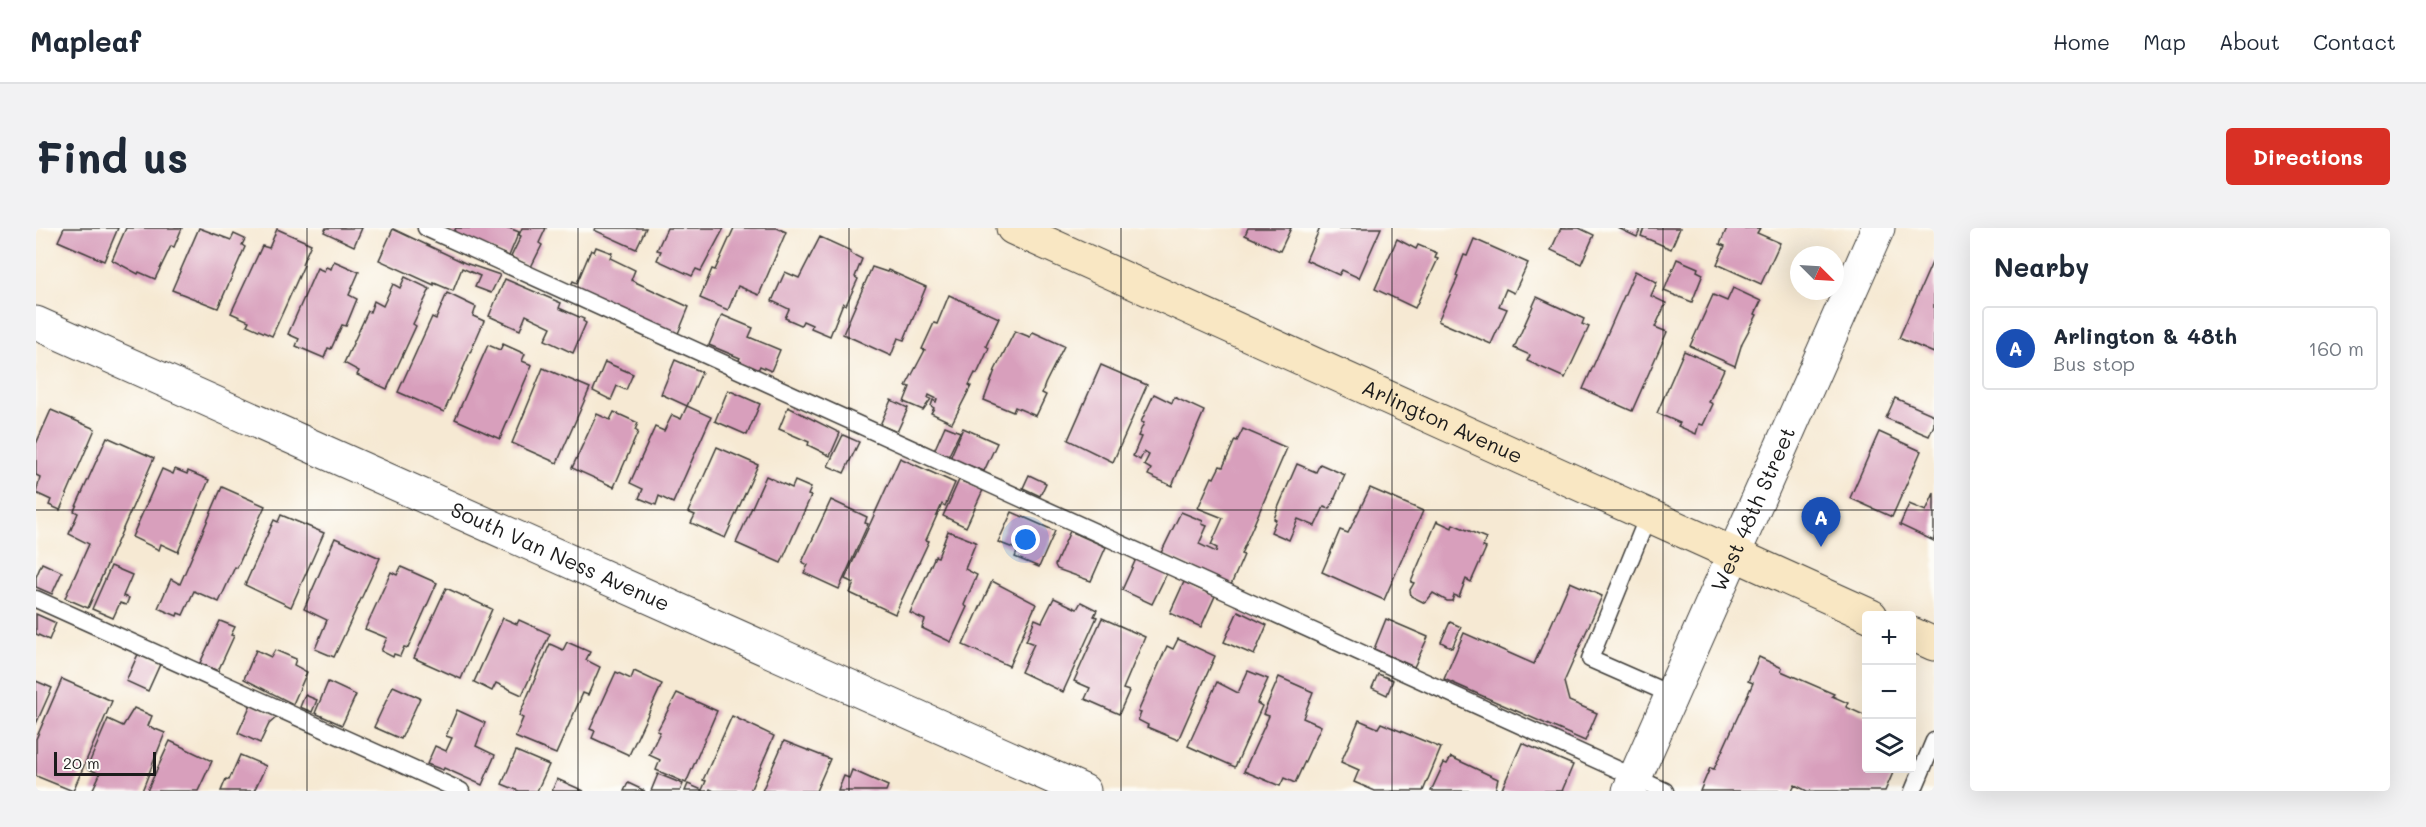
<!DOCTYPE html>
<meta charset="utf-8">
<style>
body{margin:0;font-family:Mali,sans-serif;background:#f2f2f3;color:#1f2937}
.controls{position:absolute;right:18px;bottom:18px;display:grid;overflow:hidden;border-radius:6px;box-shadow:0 6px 24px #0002}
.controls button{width:54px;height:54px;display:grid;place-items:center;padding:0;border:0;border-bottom:2px solid #e0e1e3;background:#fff;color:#1f2937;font:30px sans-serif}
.compass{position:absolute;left:1754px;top:18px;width:54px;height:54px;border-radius:50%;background:#fff;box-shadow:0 6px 24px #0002;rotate:114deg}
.scale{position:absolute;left:18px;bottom:15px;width:102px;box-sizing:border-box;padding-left:6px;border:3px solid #1c1c1c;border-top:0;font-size:16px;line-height:21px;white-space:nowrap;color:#1c1c1c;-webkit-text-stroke:4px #fdfcf7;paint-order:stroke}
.you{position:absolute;left:990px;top:312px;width:21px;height:21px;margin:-15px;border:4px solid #fff;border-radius:50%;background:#1a73e8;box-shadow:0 0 0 9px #1a73e833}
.badge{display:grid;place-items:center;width:39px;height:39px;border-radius:50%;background:#d93025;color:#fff;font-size:20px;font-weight:700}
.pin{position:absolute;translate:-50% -50px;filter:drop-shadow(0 2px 3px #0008)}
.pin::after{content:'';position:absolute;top:32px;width:21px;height:18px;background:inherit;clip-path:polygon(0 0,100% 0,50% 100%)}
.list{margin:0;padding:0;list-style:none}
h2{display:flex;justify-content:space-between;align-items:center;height:78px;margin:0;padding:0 24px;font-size:26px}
h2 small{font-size:20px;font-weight:400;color:#747a83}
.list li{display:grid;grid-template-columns:39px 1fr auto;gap:18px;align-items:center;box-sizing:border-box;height:84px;margin:0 12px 12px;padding:0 12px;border:2px solid #e0e1e3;border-radius:6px}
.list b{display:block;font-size:22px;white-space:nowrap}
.list p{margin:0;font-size:20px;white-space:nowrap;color:#747a83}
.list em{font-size:20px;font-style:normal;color:#747a83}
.icon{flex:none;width:33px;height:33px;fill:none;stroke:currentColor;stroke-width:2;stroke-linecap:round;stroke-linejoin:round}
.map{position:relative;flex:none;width:1898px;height:563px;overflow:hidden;border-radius:6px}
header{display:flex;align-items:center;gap:36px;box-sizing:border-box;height:84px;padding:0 30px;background:#fff;border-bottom:2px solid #e0e1e3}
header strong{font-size:28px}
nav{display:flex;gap:33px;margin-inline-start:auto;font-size:21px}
.intro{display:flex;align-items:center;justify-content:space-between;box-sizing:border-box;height:144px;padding:0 36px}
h1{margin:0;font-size:42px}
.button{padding:15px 27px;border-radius:6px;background:#d93025;color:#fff;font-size:21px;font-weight:700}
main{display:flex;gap:36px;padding:0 36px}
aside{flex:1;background:#fff;border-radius:6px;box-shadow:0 6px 24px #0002}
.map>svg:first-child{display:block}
</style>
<header>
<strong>Mapleaf</strong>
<nav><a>Home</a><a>Map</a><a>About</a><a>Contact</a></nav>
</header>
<div class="intro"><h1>Find us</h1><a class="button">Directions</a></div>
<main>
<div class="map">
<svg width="1898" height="563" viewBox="0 0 1898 563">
<rect width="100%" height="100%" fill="#fdfcf7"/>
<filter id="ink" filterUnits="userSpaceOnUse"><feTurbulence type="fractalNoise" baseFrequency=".0167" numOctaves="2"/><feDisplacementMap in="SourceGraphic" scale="12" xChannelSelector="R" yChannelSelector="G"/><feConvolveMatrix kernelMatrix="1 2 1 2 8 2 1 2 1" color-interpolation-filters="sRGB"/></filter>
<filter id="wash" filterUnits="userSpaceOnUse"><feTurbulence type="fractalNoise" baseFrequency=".008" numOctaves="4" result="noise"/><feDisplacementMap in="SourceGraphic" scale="24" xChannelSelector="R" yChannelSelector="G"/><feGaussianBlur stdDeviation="1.35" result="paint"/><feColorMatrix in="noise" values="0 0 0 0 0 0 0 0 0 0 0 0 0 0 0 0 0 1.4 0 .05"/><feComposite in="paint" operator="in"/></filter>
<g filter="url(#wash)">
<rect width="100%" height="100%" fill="#f6e9d3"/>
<g id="blocks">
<g fill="#d89fbc">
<polygon points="28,0 82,0 68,33 22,13"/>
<polygon points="90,0 146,0 138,19 135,18 119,51 103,44 102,46 76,32"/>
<polygon points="163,0 195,12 198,6 209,11 206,17 209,19 182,80 136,62"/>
<polygon points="290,0 326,0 318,18 288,4"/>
<polygon points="420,0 473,0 483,4 473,28 416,7"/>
<polygon points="486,0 510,0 503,15 506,17 495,39 475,29 485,8 483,7"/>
<polygon points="559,0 610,0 600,21 558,2"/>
<polygon points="631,0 688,0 665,43 660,41 656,48 621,32 625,23 621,22"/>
<polygon points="698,0 741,0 750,4 723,67 702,58 692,82 664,70 676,41 679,42"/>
<polygon points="1212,0 1255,0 1244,23 1209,7"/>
<polygon points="1284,0 1345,0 1323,50 1306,42 1303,47 1270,32"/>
<polygon points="1525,0 1543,0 1558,7 1545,36 1515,22"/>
<polygon points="1582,0 1605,0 1601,9"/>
<polygon points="1608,0 1644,0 1635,21 1605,8"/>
<polygon points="1691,0 1724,0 1721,5 1744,15 1725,56 1681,36 1689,18 1684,16"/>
<polygon points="241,1 275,16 266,36 268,37 236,108 211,97 213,93 195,85 226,18 233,20"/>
<polygon points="357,1 429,35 464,47 455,65 439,59 444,48 426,40 417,63 398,55 398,57 343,32"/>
<polygon points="784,9 815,23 814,25 826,31 819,49 822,51 810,77 807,75 794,108 775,100 776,97 767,93 765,97 749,90 753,81 736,73 749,44 763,50"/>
<polygon points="1361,11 1380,21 1382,17 1401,25 1399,30 1402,31 1379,80 1339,61"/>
<polygon points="1438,11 1492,35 1478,65 1470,61 1463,78 1471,81 1455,116 1402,93 1422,49 1420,48 1428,27 1431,28"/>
<polygon points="560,19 576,25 574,30 599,42 595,52 653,79 641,108 533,61 537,53 541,55 555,22 558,24"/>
<polygon points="1898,30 1898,125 1863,110"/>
<polygon points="1641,31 1662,40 1661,43 1667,46 1656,74 1628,63"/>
<polygon points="298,33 323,44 313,67 321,71 310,98 306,97 295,121 292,120 288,130 260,118 263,111 252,106 281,40 288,43 290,39 295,41"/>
<polygon points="836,39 851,44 852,42 890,59 868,112 862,110 855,128 807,106"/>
<polygon points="1599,43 1621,54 1615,68 1630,75 1619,99 1631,104 1596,183 1547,161"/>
<polygon points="369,49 394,61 377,96 380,98 351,161 321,147 323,143 308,135 332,83 334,84 338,73 347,78 357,56 364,60"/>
<polygon points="469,51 525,75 523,80 548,91 547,93 550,95 537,125 509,112 515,99 490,87 484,102 453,88"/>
<polygon points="1697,60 1725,73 1719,86 1721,87 1706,115 1699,138 1654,118 1677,67 1691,73"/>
<polygon points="411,65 440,79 437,88 448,93 408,184 362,164 396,89 400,91"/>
<polygon points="913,67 963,90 950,118 953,120 941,146 939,145 933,157 935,158 916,195 895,185 898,180 895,178 897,172 900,174 901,171 893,167 892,170 895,171 887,182 868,174 874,159 870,158 889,122 886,121 898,95 901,96"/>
<polygon points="1501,69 1548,91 1546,96 1553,99 1529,150 1491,133 1494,127 1478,120"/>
<polygon points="686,87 717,100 713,109 744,122 735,143 724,138 721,144 701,136 704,130 673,117"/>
<polygon points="979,103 994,109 997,104 1028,118 1009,156 1006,165 1010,167 1000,188 979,179 977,184 948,172 959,142"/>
<polygon points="467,116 489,126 486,133 496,137 464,211 419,191 452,117 464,122"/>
<polygon points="1648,123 1688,141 1673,174 1677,176 1667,197 1663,196 1660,206 1642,198 1644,195 1621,185"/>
<polygon points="639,132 666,144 651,178 625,166"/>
<polygon points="569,134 597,146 590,162 581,158 575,172 557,163"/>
<polygon points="1065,137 1111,157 1077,234 1032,212"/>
<polygon points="507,140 554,160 521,235 476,215"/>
<polygon points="692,162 724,176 711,207 679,193"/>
<polygon points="1118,166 1136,175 1138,169 1168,183 1136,258 1112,247 1115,241 1108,237 1113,227 1108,224 1104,232 1097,228 1105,209 1102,208 1108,195 1105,194"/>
<polygon points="1859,170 1898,187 1898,197 1893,208 1850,190"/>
<polygon points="855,172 872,180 861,204 844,197"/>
<polygon points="651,178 675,189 637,275 623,268 620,277 603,270 607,261 594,255 619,199 628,203 636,187 645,191"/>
<polygon points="752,179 804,205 794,228 772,217 773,214 743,201"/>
<polygon points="15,182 59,201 24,282 13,277 15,272 0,265 4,249 0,247 0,216"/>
<polygon points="578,184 602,195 599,202 602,204 578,259 536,240 561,186 574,192"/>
<polygon points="909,198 924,204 912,229 898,223"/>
<polygon points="927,200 961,215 948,243 916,231 915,228"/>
<polygon points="1207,201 1251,220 1205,326 1208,327 1195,357 1125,325 1145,284 1167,293 1166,296 1171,298 1163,316 1180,324 1181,320 1175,317 1187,290 1162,280 1176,249 1178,250 1184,238 1187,239 1199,212 1201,213"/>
<polygon points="1843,204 1885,223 1856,289 1814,270"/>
<polygon points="807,207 823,214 808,245 792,238"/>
<polygon points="71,209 118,230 52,380 29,370 53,316 33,306 42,285 38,283"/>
<polygon points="681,219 722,237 689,310 655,295 659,287 652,284"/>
<polygon points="864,230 919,255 909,278 906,276 890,312 893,313 859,386 814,365 818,355 809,351"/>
<polygon points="1261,236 1280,244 1284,236 1309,247 1294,281 1288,279 1279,298 1262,291 1253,312 1235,304 1240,292 1238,291 1242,280"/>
<polygon points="126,241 137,246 139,241 151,246 152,243 173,252 142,324 125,316 123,322 96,309"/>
<polygon points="993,247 1010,255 1004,268 987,260"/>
<polygon points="730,248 756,260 759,253 775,260 772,267 775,268 745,335 700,315"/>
<polygon points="923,252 947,262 930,299 907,288"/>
<polygon points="186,259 229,278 201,340 199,339 183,374 158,363 147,387 142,385 141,388 122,380 135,351 144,356"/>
<polygon points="1334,260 1387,283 1348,372 1286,344 1304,302 1312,305"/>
<polygon points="1898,265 1898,313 1864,297 1873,276 1890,283"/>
<polygon points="795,272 831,289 829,295 832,296 803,361 768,345 772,337 766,334"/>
<polygon points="976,284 1019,303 1003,339 979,329 982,322 962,314"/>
<polygon points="245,287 288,305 255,379 209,357 238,292 242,294"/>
<polygon points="1401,293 1416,300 1417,296 1450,310 1447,319 1450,320 1435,354 1430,351 1423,369 1418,367 1416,373 1411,373 1397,365 1389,375 1375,368 1374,362 1378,355 1375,354"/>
<polygon points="912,303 940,314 929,341 941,347 928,377 931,379 915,414 886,400 889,392 874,385 899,328 902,329"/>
<polygon points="1034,303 1070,319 1055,353 1021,341 1019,337"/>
<polygon points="299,310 344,330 298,429 279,421 291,392 268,381"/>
<polygon points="1100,331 1131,345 1116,376 1086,362"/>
<polygon points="6,335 26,344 16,366 0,359 0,349"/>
<polygon points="75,338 96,347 87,368 93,370 90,377 84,375 77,390 56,381"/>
<polygon points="365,339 401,355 372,420 368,419 364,428 358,426 357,429 345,423 351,410 329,401 355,344 361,347"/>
<polygon points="956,353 1000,376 973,438 927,417"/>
<polygon points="1148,354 1179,368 1165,399 1134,385"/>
<polygon points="1534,354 1566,368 1528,454 1533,473 1561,485 1549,513 1408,451 1428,405 1498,436"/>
<polygon points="410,360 456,381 425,451 378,430"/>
<polygon points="1018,370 1041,381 1045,374 1061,382 1058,388 1061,389 1027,464 985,444 998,416 990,413 999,391 1006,394"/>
<polygon points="1202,383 1231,397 1218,427 1188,414"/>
<polygon points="0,386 20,395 13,412 0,406"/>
<polygon points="467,390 481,396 483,392 514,406 486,467 460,455 456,463 438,454"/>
<polygon points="1066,390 1109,409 1087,461 1093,463 1083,486 1049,471 1054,460 1038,453"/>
<polygon points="1350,391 1392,409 1378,439 1338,421"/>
<polygon points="184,393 199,399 195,407 198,408 182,443 164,435"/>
<polygon points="1414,394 1425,399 1416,420 1405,414"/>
<polygon points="1142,411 1179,428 1142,512 1111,499 1112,497 1102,492 1105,485 1102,484 1131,418 1137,421"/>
<polygon points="531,414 554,424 550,432 564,439 552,467 547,465 520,526 479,509 487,490 483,488 514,416 527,422"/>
<polygon points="220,422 235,429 239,422 260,431 258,437 271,444 257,476 208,451"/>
<polygon points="103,424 125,434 112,463 90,453"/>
<polygon points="1723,429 1746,440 1745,443 1798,466 1796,468 1812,475 1810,479 1830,488 1830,540 1859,540 1849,563 1771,563 1759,557 1756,563 1664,563 1674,540 1678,541 1717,455 1712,453"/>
<polygon points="598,443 626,456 593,527 556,510 559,503 554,501 580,444 595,451"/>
<polygon points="1212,443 1232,451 1221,475 1226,478 1199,539 1152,518 1181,454 1202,465"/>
<polygon points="1342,446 1357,452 1351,467 1336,460"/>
<polygon points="1243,449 1277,464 1267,490 1285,498 1259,555 1248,550 1244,558 1208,543 1233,488 1227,486"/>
<polygon points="26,451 76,473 37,563 0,548 0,511"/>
<polygon points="0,453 16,460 0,496"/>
<polygon points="292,454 320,467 306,497 279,485"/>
<polygon points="357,458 384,470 365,511 338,499"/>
<polygon points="641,465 681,483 650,555 620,542 624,532 613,527 624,504 621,503"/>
<polygon points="269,467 281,472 276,484 264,479"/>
<polygon points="215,476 242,488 233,496 224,515 202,505"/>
<polygon points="98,480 116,488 112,498 129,505 106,563 56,563 64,546 51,540 72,491 87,498"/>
<polygon points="421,482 449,495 440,518 459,527 446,557 408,540 407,542 391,536 399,518 410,523 416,510 410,508"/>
<polygon points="696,488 738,508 714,563 678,563 674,561 673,563 649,563 652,556 666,562 670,553 667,552"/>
<polygon points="1323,492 1342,500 1345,495 1405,520 1387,563 1339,563 1318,554 1323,542 1305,534"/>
<polygon points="134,513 176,533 162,563 111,563"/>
<polygon points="748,513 794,531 780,563 726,563"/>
<polygon points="1486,515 1537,537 1526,563 1465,563"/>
<polygon points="480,523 513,537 501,563 483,563 466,556"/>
<polygon points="204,527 230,538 218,563 185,563 190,551 193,552"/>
<polygon points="1415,529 1462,551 1459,563 1395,563 1408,535 1411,536"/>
<polygon points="816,542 852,558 850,563 802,563 808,548 813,550"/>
<polygon points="622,546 647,556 644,563 615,563"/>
<polygon points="521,551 548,563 516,563"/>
<polygon points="592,555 609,563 588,563"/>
</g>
</g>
</g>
<g filter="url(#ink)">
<use href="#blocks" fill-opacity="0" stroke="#3d3b37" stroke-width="1.5"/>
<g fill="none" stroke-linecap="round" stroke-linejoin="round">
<g stroke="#3d3b37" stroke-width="19">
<g id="service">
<polyline points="390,0 1629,563"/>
<polyline points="1612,288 1554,431 1636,467"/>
<polyline points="0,371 425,563"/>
<polyline points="1877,563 1898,513"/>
</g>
</g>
<g stroke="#3d3b37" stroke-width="35">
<g id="minor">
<path id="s1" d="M0,95L1048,563"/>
</g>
</g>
<g stroke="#3d3b37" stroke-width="35">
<g id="tertiary">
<path id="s2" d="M1593,563L1842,0"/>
</g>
</g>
<g stroke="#3d3b37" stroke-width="35">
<g id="secondary">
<path id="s3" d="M977,0L1835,388"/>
<polyline points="1876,406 1898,416"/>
</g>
</g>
<use href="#service" stroke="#fff" stroke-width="16"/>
<use href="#minor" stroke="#fff" stroke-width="33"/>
<use href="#tertiary" stroke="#fff" stroke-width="33"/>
<use href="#secondary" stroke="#f9e7c3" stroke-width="33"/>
</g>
</g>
<path fill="none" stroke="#1c1c1c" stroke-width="1.5" stroke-opacity="0.55" d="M271,0V563M542,0V563M813,0V563M1085,0V563M1356,0V563M1627,0V563M0,282H1898"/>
<g text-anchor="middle" stroke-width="4.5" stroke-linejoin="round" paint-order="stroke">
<g font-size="21" fill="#1c1c1c" stroke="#fdfcf7">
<text dy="7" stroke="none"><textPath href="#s3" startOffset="471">Arlington Avenue</textPath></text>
<text dy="7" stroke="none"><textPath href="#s2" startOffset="308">West 48th Street</textPath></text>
<text dy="7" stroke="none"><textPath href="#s1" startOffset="574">South Van Ness Avenue</textPath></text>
</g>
</g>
</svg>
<div class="controls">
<button>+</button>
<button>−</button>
<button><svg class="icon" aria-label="layers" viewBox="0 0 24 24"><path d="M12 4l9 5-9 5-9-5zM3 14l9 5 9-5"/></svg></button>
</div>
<svg class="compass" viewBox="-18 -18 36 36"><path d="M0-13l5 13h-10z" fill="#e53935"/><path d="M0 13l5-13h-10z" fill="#747a83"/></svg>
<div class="scale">20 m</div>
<div class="you"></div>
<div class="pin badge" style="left:1785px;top:319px;background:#1a4fb4">A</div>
</div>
<aside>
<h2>Nearby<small></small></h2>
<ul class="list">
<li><span class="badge" style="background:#1a4fb4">A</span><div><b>Arlington &amp; 48th</b><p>Bus stop</p></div><em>160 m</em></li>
</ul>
</aside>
</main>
